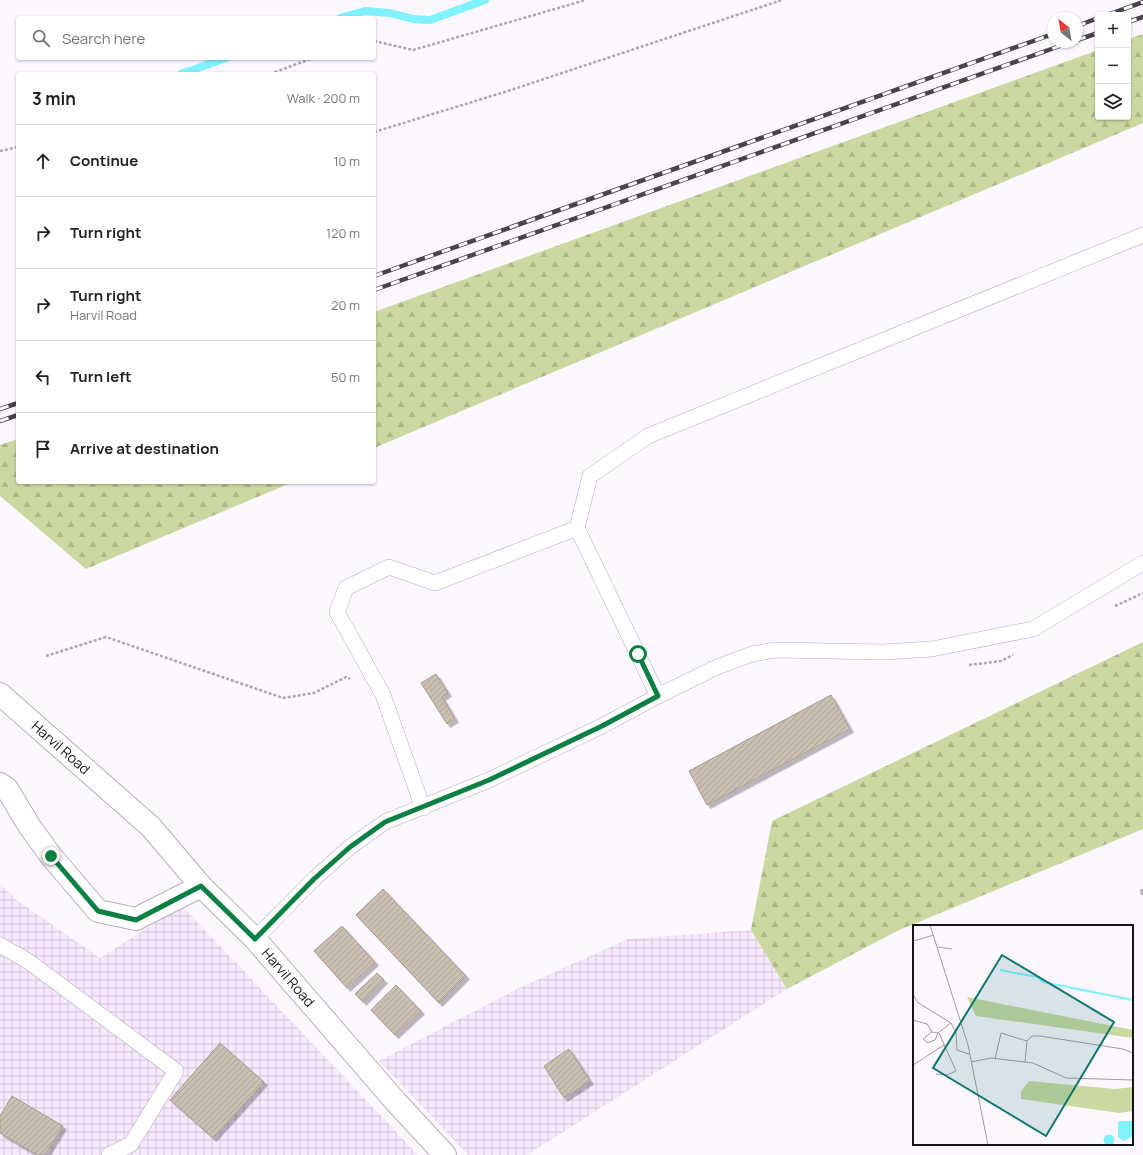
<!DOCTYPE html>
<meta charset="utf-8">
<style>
body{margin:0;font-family:Manrope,sans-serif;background:#f6f6f6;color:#222}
.controls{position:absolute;right:12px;top:12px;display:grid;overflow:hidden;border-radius:4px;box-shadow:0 1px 3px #0004}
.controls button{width:36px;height:36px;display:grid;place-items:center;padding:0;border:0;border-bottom:1px solid #e0e0e0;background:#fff;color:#222;font:20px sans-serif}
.compass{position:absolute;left:1047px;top:12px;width:36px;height:36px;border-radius:50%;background:#fff;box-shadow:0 1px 3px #0004;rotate:329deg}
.stop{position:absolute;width:12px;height:12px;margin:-9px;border:3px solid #0b8043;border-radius:50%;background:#fff}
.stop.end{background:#0b8043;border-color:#fff;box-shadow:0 1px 4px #0008}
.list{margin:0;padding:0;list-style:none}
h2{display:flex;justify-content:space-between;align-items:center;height:52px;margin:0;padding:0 16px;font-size:17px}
h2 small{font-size:13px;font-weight:400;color:#767676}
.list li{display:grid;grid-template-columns:26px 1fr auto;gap:12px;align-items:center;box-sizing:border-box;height:72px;padding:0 16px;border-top:1px solid #e0e0e0}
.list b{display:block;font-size:15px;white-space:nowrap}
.list p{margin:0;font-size:13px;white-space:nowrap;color:#767676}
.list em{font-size:13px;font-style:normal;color:#767676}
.icon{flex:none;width:22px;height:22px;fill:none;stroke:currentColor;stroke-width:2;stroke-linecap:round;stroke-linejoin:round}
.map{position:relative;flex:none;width:1143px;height:1155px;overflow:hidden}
.search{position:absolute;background:#fff;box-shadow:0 1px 3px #0004;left:16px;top:16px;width:360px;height:44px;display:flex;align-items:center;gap:10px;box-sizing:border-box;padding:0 14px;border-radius:4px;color:#767676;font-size:15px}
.panel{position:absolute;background:#fff;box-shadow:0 1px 3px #0004;left:16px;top:72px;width:360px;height:412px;border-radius:4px}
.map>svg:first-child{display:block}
</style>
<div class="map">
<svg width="1143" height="1155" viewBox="0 0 1143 1155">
<defs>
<pattern id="industrial-grid" width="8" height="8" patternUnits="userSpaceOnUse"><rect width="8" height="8" fill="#f7e8fe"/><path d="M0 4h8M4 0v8" fill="none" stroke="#d3c6d9"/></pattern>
<pattern id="forest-firs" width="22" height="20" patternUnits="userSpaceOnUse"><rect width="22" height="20" fill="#cbd8a0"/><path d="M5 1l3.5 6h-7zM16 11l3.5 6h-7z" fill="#aeb889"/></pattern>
<pattern id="building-hatch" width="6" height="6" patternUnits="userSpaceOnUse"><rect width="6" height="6" fill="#cabfb1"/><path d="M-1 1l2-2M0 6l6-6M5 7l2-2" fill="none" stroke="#ada398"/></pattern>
<filter id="shadow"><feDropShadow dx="3.5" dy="3.5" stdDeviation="0" flood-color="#0004"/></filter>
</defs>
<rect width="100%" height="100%" fill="#fcf6ff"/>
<g fill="url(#industrial-grid)">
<polygon points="0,884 18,901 100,958 182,906 418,1155 0,1155"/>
<polygon points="751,930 787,989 527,1155 468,1155 379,1061 517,989 628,939"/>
</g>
<g fill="url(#forest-firs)">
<polygon points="1143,34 1143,123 374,448 374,312 1098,50 1098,117 1128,117 1128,39"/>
<polygon points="18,439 18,482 293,482 86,569 0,496 0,445"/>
<polygon points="1143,642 1143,829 897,931 787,989 751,930 772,821"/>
</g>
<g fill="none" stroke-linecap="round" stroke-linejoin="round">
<g stroke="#7ff2fe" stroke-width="8">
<polyline points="340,18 365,11 390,13 413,19 430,20 485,0"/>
<polyline points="181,74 226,58"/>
</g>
</g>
<g fill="url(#building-hatch)" stroke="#a89d90" filter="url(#shadow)">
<polygon points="436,674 448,693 442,697 455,719 447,724 421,683"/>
<polygon points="831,695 850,729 707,805 689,771"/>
<polygon points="383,889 466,976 439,1003 356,915"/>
<polygon points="342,926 375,962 347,988 314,951"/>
<polygon points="377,973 384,980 363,1002 355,994"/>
<polygon points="396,985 421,1011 395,1035 371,1010"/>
<polygon points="220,1043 264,1082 213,1138 170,1100"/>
<polygon points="569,1049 590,1081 564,1098 544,1066"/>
<polygon points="12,1096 63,1126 45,1155 37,1155 0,1133 0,1116"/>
</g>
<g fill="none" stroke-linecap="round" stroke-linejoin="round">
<g stroke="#b8aebd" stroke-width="16">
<g id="service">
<polyline points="577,528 658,696"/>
<polyline points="423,808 383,695 337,612 346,588 389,567 435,583 577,528 590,476 648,436 1143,235"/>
<polyline points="255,939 314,879 350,847 385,822 489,780 602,726 658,696 717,667 752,654 775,650 883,652 932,649 1033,629 1143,563"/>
<polyline points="0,945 28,961 176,1071 131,1144 109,1155"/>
</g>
</g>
<g stroke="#b8aebd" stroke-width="24">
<polyline id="minor" points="0,784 7,789 30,827 51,856 98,911 136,919 201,886"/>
</g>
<g stroke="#b8aebd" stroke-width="24">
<g id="tertiary">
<path id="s1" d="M0,694L151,827L201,886L255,939L396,1102L445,1155"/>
</g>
</g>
<g stroke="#ada8af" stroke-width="2.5" stroke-dasharray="3 2" stroke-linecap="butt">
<polyline points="374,41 413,50 586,0"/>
<polyline points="270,74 313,58"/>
<polyline points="374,132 508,91 782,0"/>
<polyline points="0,151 18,147"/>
<polyline points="1115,606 1143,593"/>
<polyline points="46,656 106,637 283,698 314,693 346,677 350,679"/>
<polyline points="969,665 1001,661 1013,655"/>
<polyline points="1143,890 1140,891 1143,895"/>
</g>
<use href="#service" stroke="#fff" stroke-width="15"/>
<use href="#minor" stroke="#fff" stroke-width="22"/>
<use href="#tertiary" stroke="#fff" stroke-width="22"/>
<g stroke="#48444a" stroke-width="4.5">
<g id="rail">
<polyline points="1107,15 1143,2"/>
<polyline points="1128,22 1143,17"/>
<polyline points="1077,26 1098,18"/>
<polyline points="1077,40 1098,33"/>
<polyline points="374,276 1053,34"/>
<polyline points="374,290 1071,42"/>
<polyline points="0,409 18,403"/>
<polyline points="0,421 18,415"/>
</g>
</g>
<use href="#rail" stroke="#fff" stroke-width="3" stroke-dasharray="9" stroke-linecap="butt"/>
</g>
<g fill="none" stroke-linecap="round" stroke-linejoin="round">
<polyline stroke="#0b8043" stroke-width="5" points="51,856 98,911 136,920 201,886 255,939 314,879 350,847 385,822 489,780 602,726 658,696 638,654"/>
</g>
<g text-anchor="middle" stroke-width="3" stroke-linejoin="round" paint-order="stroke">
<g font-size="14" fill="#171419" stroke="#fff">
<text dy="5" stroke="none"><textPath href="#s1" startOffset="81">Harvil Road</textPath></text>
<text dy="5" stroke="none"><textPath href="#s1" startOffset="405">Harvil Road</textPath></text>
</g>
</g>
<g transform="translate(913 925)">
<rect width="220" height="220" fill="#fcf6ff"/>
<path d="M54,72L220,105V113L63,91ZM116,156L202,164L220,162V186L206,188L108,174V166Z" fill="#cbd8a0"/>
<path d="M209,196H220V211L211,216L205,212V197ZM190.5 215a5.5 5.5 0 1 1 11 0a5.5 5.5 0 1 1-11 0Z" fill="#7ff2fe"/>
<path fill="none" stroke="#7ff2fe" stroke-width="2" d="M87,45L124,52L130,57L220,75"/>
<path fill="none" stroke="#a09ca3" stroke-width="1" d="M17,0L55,120L75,220M0,16L21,10M25,22L39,24M0,69L4,77L38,98L43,108L44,125L56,129M0,95L14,99L19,107M25,108L22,115L14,118L10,114L19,107L25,108L38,98M82,134L88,108L114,116L119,111H127L210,124L220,128M58,137L78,133L120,138L153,153L220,155M112,137L114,116M0,140L31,120M23,149L34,150L43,146L26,108"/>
<path fill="#0f766e" fill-opacity="0.15" stroke="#0f766e" stroke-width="2" d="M89,30L201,97L133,211L20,143Z"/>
<rect width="220" height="220" fill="none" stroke="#171419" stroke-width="2"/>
</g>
</svg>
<div class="controls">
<button>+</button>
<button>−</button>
<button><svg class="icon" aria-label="layers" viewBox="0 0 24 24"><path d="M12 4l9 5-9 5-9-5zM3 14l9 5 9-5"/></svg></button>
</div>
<svg class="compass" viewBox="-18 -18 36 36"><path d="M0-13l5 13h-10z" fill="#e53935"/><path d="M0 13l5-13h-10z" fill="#767676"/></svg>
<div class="stop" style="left:638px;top:654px"></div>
<div class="stop end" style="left:51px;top:856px"></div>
<div class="search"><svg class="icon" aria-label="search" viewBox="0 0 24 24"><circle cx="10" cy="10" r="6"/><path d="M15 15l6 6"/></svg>Search here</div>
<section class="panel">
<h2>3 min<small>Walk · 200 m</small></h2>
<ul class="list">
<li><svg class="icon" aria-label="ahead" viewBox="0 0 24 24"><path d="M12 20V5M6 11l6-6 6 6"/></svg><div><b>Continue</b></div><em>10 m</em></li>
<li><svg class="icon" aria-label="right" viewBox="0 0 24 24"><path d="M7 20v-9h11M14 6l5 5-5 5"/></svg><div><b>Turn right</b></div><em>120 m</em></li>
<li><svg class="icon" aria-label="right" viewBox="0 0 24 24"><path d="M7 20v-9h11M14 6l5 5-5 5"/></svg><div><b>Turn right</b><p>Harvil Road</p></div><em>20 m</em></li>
<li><svg class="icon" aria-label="left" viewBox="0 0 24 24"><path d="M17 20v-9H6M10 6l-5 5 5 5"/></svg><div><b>Turn left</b></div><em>50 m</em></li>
<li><svg class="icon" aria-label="arrive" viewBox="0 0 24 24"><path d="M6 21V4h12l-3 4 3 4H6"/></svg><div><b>Arrive at destination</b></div></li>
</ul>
</section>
</div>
